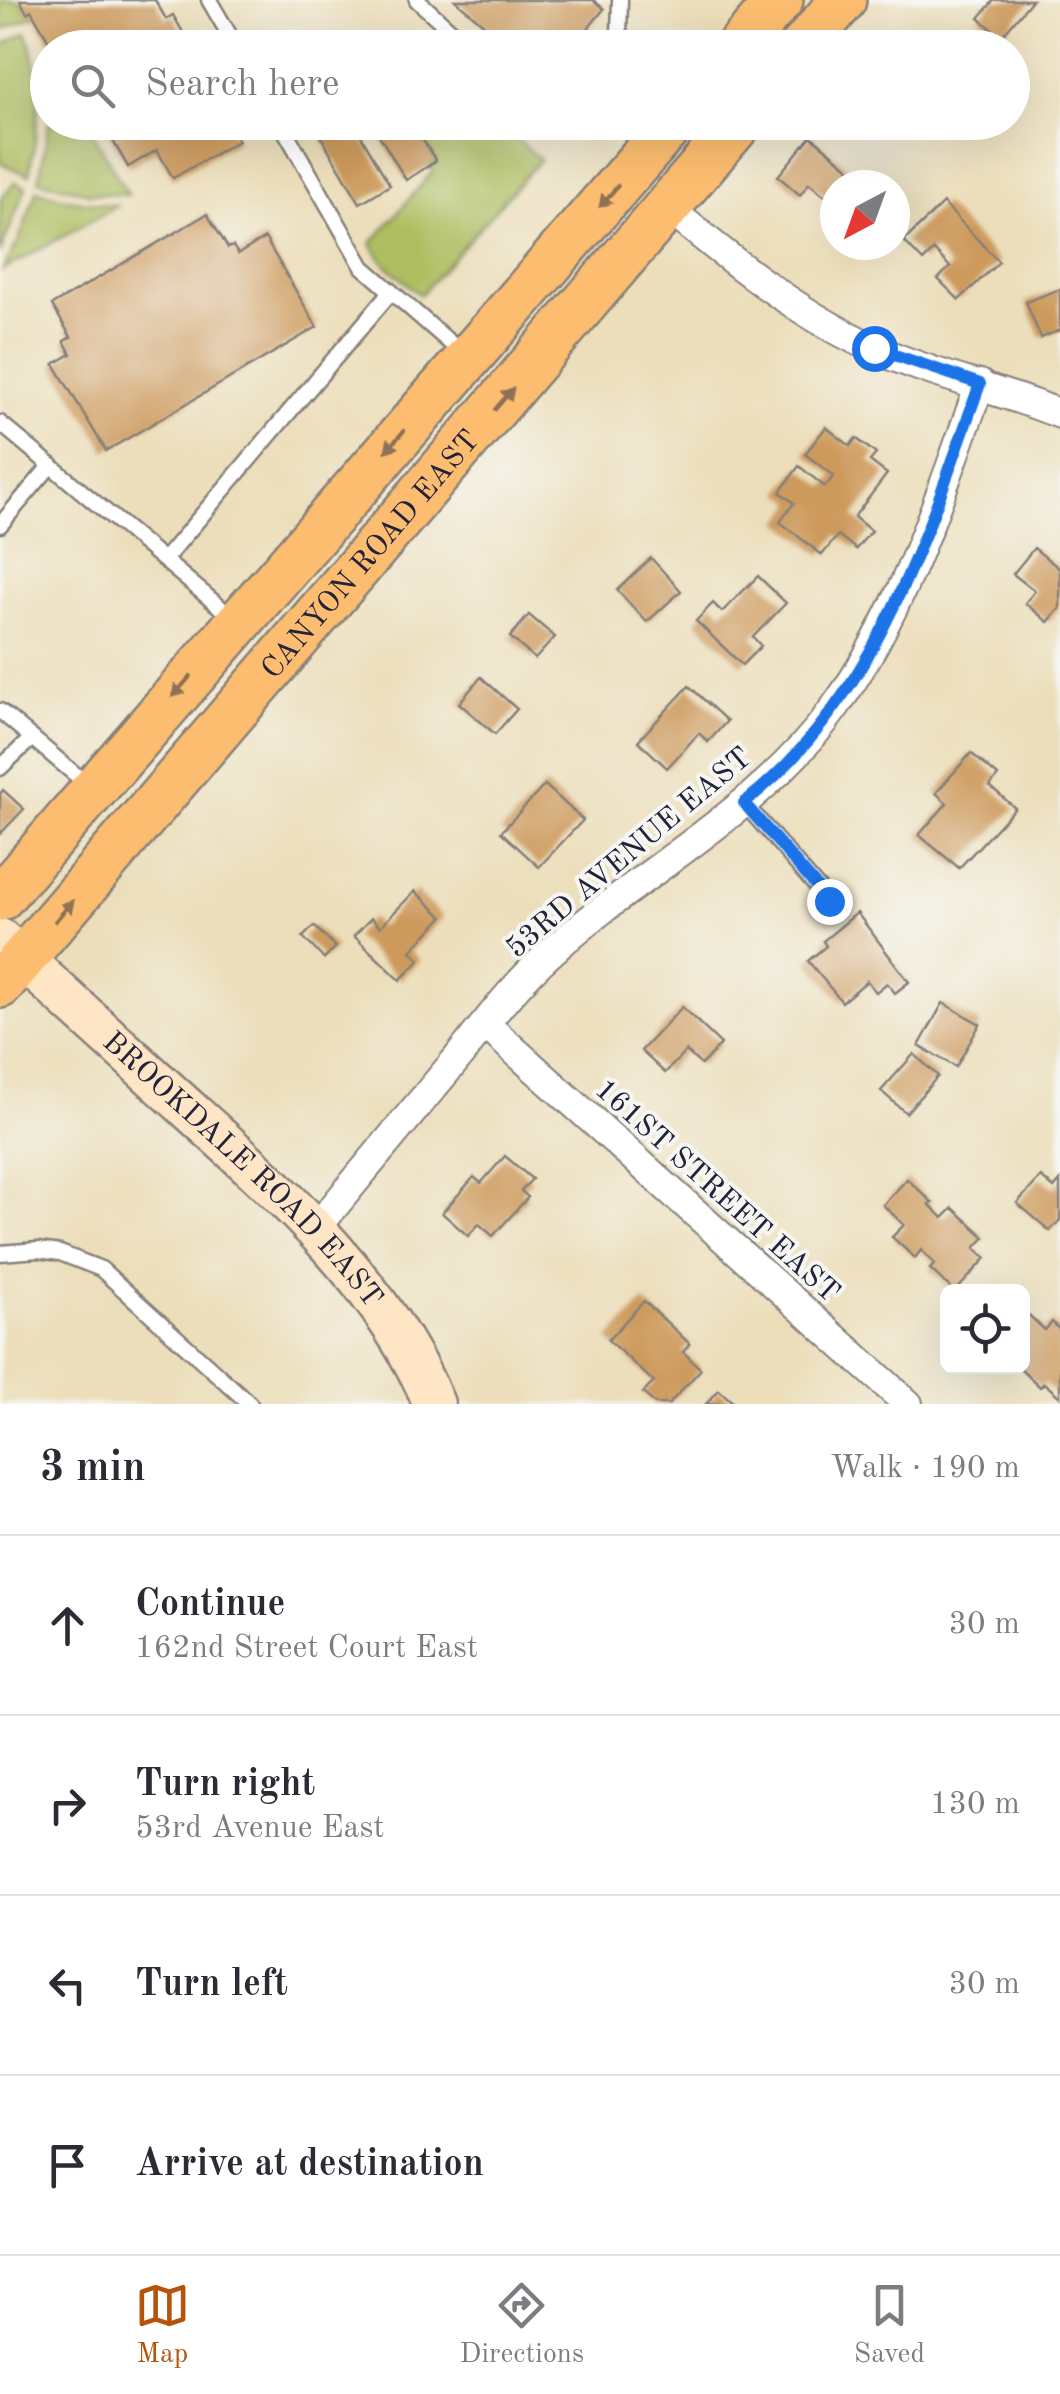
<!DOCTYPE html>
<meta charset="utf-8">
<style>
body{margin:0;font-family:"Old Standard TT",serif;background:#f7f7f7;color:#2b2b33}
.controls{position:absolute;right:30px;bottom:30px;display:grid;overflow:hidden;border-radius:15px;box-shadow:0 10px 40px #0002}
.controls button{width:90px;height:90px;display:grid;place-items:center;padding:0;border:0;border-bottom:2px solid #e1e1e2;background:#fff;color:#2b2b33;font:50px sans-serif}
.compass{position:absolute;left:820px;top:170px;width:90px;height:90px;border-radius:50%;background:#fff;box-shadow:0 10px 40px #0002;rotate:221deg}
.stop{position:absolute;width:30px;height:30px;margin:-22px;border:8px solid #1a73e8;border-radius:50%;background:#fff}
.stop.end{background:#1a73e8;border-color:#fff;box-shadow:0 2px 10px #0008}
.list{margin:0;padding:0;list-style:none}
h2{display:flex;justify-content:space-between;align-items:center;height:130px;margin:0;padding:0 40px;font-size:42px}
h2 small{font-size:32px;font-weight:400;color:#7c7c81}
.list li{display:grid;grid-template-columns:65px 1fr auto;gap:30px;align-items:center;box-sizing:border-box;height:180px;padding:0 40px;border-top:2px solid #e1e1e2}
.list b{display:block;font-size:38px;white-space:nowrap}
.list p{margin:0;font-size:32px;white-space:nowrap;color:#7c7c81}
.list em{font-size:32px;font-style:normal;color:#7c7c81}
.icon{flex:none;width:55px;height:55px;fill:none;stroke:currentColor;stroke-width:2;stroke-linecap:round;stroke-linejoin:round}
.map{position:relative;flex:none;width:1060px;height:1404px;overflow:hidden}
.search{position:absolute;background:#fff;box-shadow:0 10px 40px #0002;left:30px;right:30px;top:30px;height:110px;display:flex;align-items:center;gap:25px;box-sizing:border-box;padding:0 35px;border-radius:55px;color:#7c7c81;font-size:38px}
.sheet{height:850px;background:#fff}
nav{display:flex;justify-content:space-around;align-items:center;box-sizing:border-box;height:140px;border-top:2px solid #e1e1e2;background:#fff;font-size:28px;color:#7c7c81}
nav a{display:grid;justify-items:center;gap:5px}
nav .on{color:#b45309}
.map>svg:first-child{display:block}
</style>
<div class="map">
<svg width="1060" height="1404" viewBox="0 0 1060 1404">
<rect width="100%" height="100%" fill="#f6f6f2"/>
<filter id="ink" filterUnits="userSpaceOnUse"><feTurbulence type="fractalNoise" baseFrequency=".01" numOctaves="2"/><feDisplacementMap in="SourceGraphic" scale="20" xChannelSelector="R" yChannelSelector="G"/><feConvolveMatrix kernelMatrix="1 2 1 2 8 2 1 2 1" color-interpolation-filters="sRGB"/></filter>
<filter id="wash" filterUnits="userSpaceOnUse"><feTurbulence type="fractalNoise" baseFrequency=".0048" numOctaves="4" result="noise"/><feDisplacementMap in="SourceGraphic" scale="40" xChannelSelector="R" yChannelSelector="G"/><feGaussianBlur stdDeviation="2.25" result="paint"/><feColorMatrix in="noise" values="0 0 0 0 0 0 0 0 0 0 0 0 0 0 0 0 0 1.4 0 .05"/><feComposite in="paint" operator="in"/></filter>
<g filter="url(#wash)">
<rect width="100%" height="100%" fill="#ecdeba"/>
<g fill="#aebd5f" stroke="#68704d" stroke-width="2.5">
<polygon points="0,0 20,0 27,12 31,10 35,16 0,31"/>
<path d="M26,32C45,78 38,128 29,175L0,163V47Z"/>
<polygon points="49,123 87,123 128,195 89,193 39,180"/>
<polygon points="412,123 498,123 540,159 420,295 386,265 371,244 433,171 430,165 436,161"/>
<polygon points="15,182 26,187 0,253 0,200"/>
<polygon points="37,190 67,199 117,206 3,270 20,238"/>
</g>
<g id="blocks">
<g fill="#cd9a5c">
<polygon points="20,0 155,0 166,19 173,15 192,48 53,48 31,10 27,13"/>
<polygon points="455,0 593,0 604,9 572,48 512,48"/>
<polygon points="994,0 1032,0 1001,37 979,18"/>
<polygon points="102,122 228,122 238,141 173,178 157,150 128,167"/>
<polygon points="344,122 353,122 390,185 360,203 321,137"/>
<polygon points="371,122 412,122 436,161 406,180"/>
<polygon points="811,136 870,185 835,185 835,204 809,183 800,195 778,176"/>
<polygon points="943,203 999,262 959,300 938,279 950,267 934,250 923,261 904,241"/>
<polygon points="207,214 228,248 233,246 238,254 265,238 317,327 106,451 54,364 71,354 64,341 71,337 52,305"/>
<polygon points="1060,289 1060,330 1041,338 1026,302"/>
<polygon points="826,427 850,446 856,438 876,454 870,461 887,474 854,517 871,531 856,549 838,535 822,555 780,522 794,503 780,492 799,466 825,487 834,476 805,454"/>
<polygon points="1034,548 1060,569 1060,608 1048,622 1025,603 1035,591 1013,574"/>
<polygon points="651,558 681,591 647,622 617,590"/>
<polygon points="758,576 786,603 753,637 761,646 742,665 696,621 713,603 722,612"/>
<polygon points="529,615 555,637 535,659 510,637"/>
<polygon points="481,677 517,709 495,734 459,703"/>
<polygon points="689,686 727,721 708,742 699,733 667,768 638,741"/>
<polygon points="971,753 998,776 990,786 1015,808 959,868 919,835 947,803 936,793"/>
<polygon points="545,785 583,820 539,867 501,832"/>
<polygon points="3,790 24,809 0,834 0,794"/>
<polygon points="415,891 443,917 411,951 420,960 400,980 354,936 371,918 380,927"/>
<polygon points="857,913 909,982 895,993 887,983 876,992 867,981 842,1002 808,961 826,946 823,941"/>
<polygon points="314,926 336,947 324,959 303,937"/>
<polygon points="943,1003 980,1024 956,1067 919,1046"/>
<polygon points="682,1007 721,1044 701,1065 686,1051 665,1073 641,1051"/>
<polygon points="914,1054 938,1076 906,1113 881,1091"/>
<polygon points="505,1156 532,1179 521,1191 528,1197 493,1236 479,1224 468,1236 442,1213 474,1177 481,1183"/>
<polygon points="1041,1177 1054,1188 1060,1181 1060,1220 1050,1231 1017,1203"/>
<polygon points="907,1179 932,1202 929,1204 943,1218 953,1208 985,1237 975,1248 986,1258 955,1292 930,1269 935,1264 921,1250 915,1258 892,1237 904,1225 883,1205"/>
<polygon points="644,1301 690,1344 683,1352 701,1369 669,1404 655,1404 643,1393 654,1382 608,1340"/>
<polygon points="1022,1309 1045,1330 1052,1322 1060,1330 1060,1397 1044,1383 1040,1387 1018,1366 1022,1366"/>
<polygon points="719,1390 735,1404 706,1404"/>
</g>
</g>
</g>
<g filter="url(#ink)">
<use href="#blocks" fill-opacity="0" stroke="#87807a" stroke-width="2.5"/>
<g fill="none" stroke-linecap="round" stroke-linejoin="round">
<g stroke="#87807a" stroke-width="19">
<g id="service">
<polyline points="209,0 237,48"/>
<polyline points="417,0 470,48"/>
<polyline points="610,48 619,36 620,0"/>
<polyline points="280,122 363,267 463,354"/>
<polyline points="0,423 233,618"/>
<polyline points="0,525 51,465"/>
<polyline points="164,560 390,293"/>
<polyline points="0,711 89,786"/>
<polyline points="0,768 32,738"/>
<polyline points="744,803 829,901"/>
<polyline points="0,1253 38,1250 60,1253 101,1269 250,1404"/>
</g>
</g>
<g stroke="#87807a" stroke-width="32">
<g id="minor">
<path d="M668,208C732,261 795,312 871,347C932,375 998,389 1060,414"/>
<polyline points="485,1024 908,1404"/>
<path d="M315,1230C361,1173 408,1117 455,1061C485,1024 514,985 550,953C643,869 760,812 835,707C904,610 940,496 980,384"/>
</g>
</g>
<g stroke="#87807a" stroke-width="45">
<g id="secondary">
<path id="s1" d="M0,939C63,995 125,1052 187,1108C282,1194 384,1283 434,1404"/>
</g>
</g>
<g stroke="#87807a" stroke-width="50">
<g id="primary">
<polyline points="738,48 780,0"/>
<polyline points="802,48 843,0"/>
<polyline points="0,898 673,122"/>
<path id="s2" d="M0,985L740,122"/>
</g>
</g>
<use href="#service" stroke="#fff" stroke-width="14"/>
<use href="#minor" stroke="#fff" stroke-width="28"/>
<use href="#secondary" stroke="#fee5c5" stroke-width="40"/>
<use href="#primary" stroke="#fcbd6f" stroke-width="45"/>
</g>
<defs><path id="oneway-solid" d="M-6-.8H1V-3.2L6.5 0L1 3.2V.8H-6Z" transform="scale(2.5)"/></defs>
<g fill="#8f7055">
<use href="#oneway-solid" transform="translate(609 196) rotate(131)"/>
<use href="#oneway-solid" transform="translate(504 399) rotate(-49)"/>
<use href="#oneway-solid" transform="translate(395 441) rotate(131)"/>
<use href="#oneway-solid" transform="translate(182 686) rotate(131)"/>
<use href="#oneway-solid" transform="translate(64 911) rotate(-49)"/>
</g>
</g>
<g fill="none" stroke-linecap="round" stroke-linejoin="round" filter="url(#ink)">
<path stroke="#1a73e8" stroke-width="12" d="M829,901L744,803C877,698 925,537 980,384L874,348"/>
</g>
<g text-anchor="middle" stroke-width="8" stroke-linejoin="round" paint-order="stroke">
<g font-size="30" fill="#22223b" stroke="#f6f6f2">
<text dy="10" stroke="none"><textPath href="#s2" startOffset="568">CANYON ROAD EAST</textPath></text>
<text transform="translate(628 852) rotate(-40)" y="10">53RD AVENUE EAST</text>
<text dy="10" stroke="none"><textPath href="#s1" startOffset="335">BROOKDALE ROAD EAST</textPath></text>
<text transform="translate(718 1190) rotate(42)" y="10">161ST STREET EAST</text>
</g>
</g>
</svg>
<div class="controls">
<button><svg class="icon" aria-label="locate" viewBox="0 0 24 24"><circle cx="12" cy="12" r="6"/><path d="M12 2v4M12 18v4M2 12h4M18 12h4"/></svg></button>
</div>
<svg class="compass" viewBox="-18 -18 36 36"><path d="M0-13l5 13h-10z" fill="#e53935"/><path d="M0 13l5-13h-10z" fill="#7c7c81"/></svg>
<div class="stop" style="left:874px;top:348px"></div>
<div class="stop end" style="left:829px;top:901px"></div>
<div class="search"><svg class="icon" aria-label="search" viewBox="0 0 24 24"><circle cx="10" cy="10" r="6"/><path d="M15 15l6 6"/></svg>Search here</div>
</div>
<section class="sheet">
<h2>3 min<small>Walk · 190 m</small></h2>
<ul class="list">
<li><svg class="icon" aria-label="ahead" viewBox="0 0 24 24"><path d="M12 20V5M6 11l6-6 6 6"/></svg><div><b>Continue</b><p>162nd Street Court East</p></div><em>30 m</em></li>
<li><svg class="icon" aria-label="right" viewBox="0 0 24 24"><path d="M7 20v-9h11M14 6l5 5-5 5"/></svg><div><b>Turn right</b><p>53rd Avenue East</p></div><em>130 m</em></li>
<li><svg class="icon" aria-label="left" viewBox="0 0 24 24"><path d="M17 20v-9H6M10 6l-5 5 5 5"/></svg><div><b>Turn left</b></div><em>30 m</em></li>
<li><svg class="icon" aria-label="arrive" viewBox="0 0 24 24"><path d="M6 21V4h12l-3 4 3 4H6"/></svg><div><b>Arrive at destination</b></div></li>
</ul>
</section>
<nav>
<a class="on"><svg class="icon" aria-label="map" viewBox="0 0 24 24"><path d="M3 6l6-2 6 2 6-2v14l-6 2-6-2-6 2zM9 4v14M15 6v14"/></svg>Map</a>
<a><svg class="icon" aria-label="directions" viewBox="0 0 24 24"><path d="M12 3l9 9-9 9-9-9zM9 14v-3h6M13 9l2 2-2 2"/></svg>Directions</a>
<a><svg class="icon" aria-label="saved" viewBox="0 0 24 24"><path d="M7 4h10v16l-5-4-5 4z"/></svg>Saved</a>
</nav>
